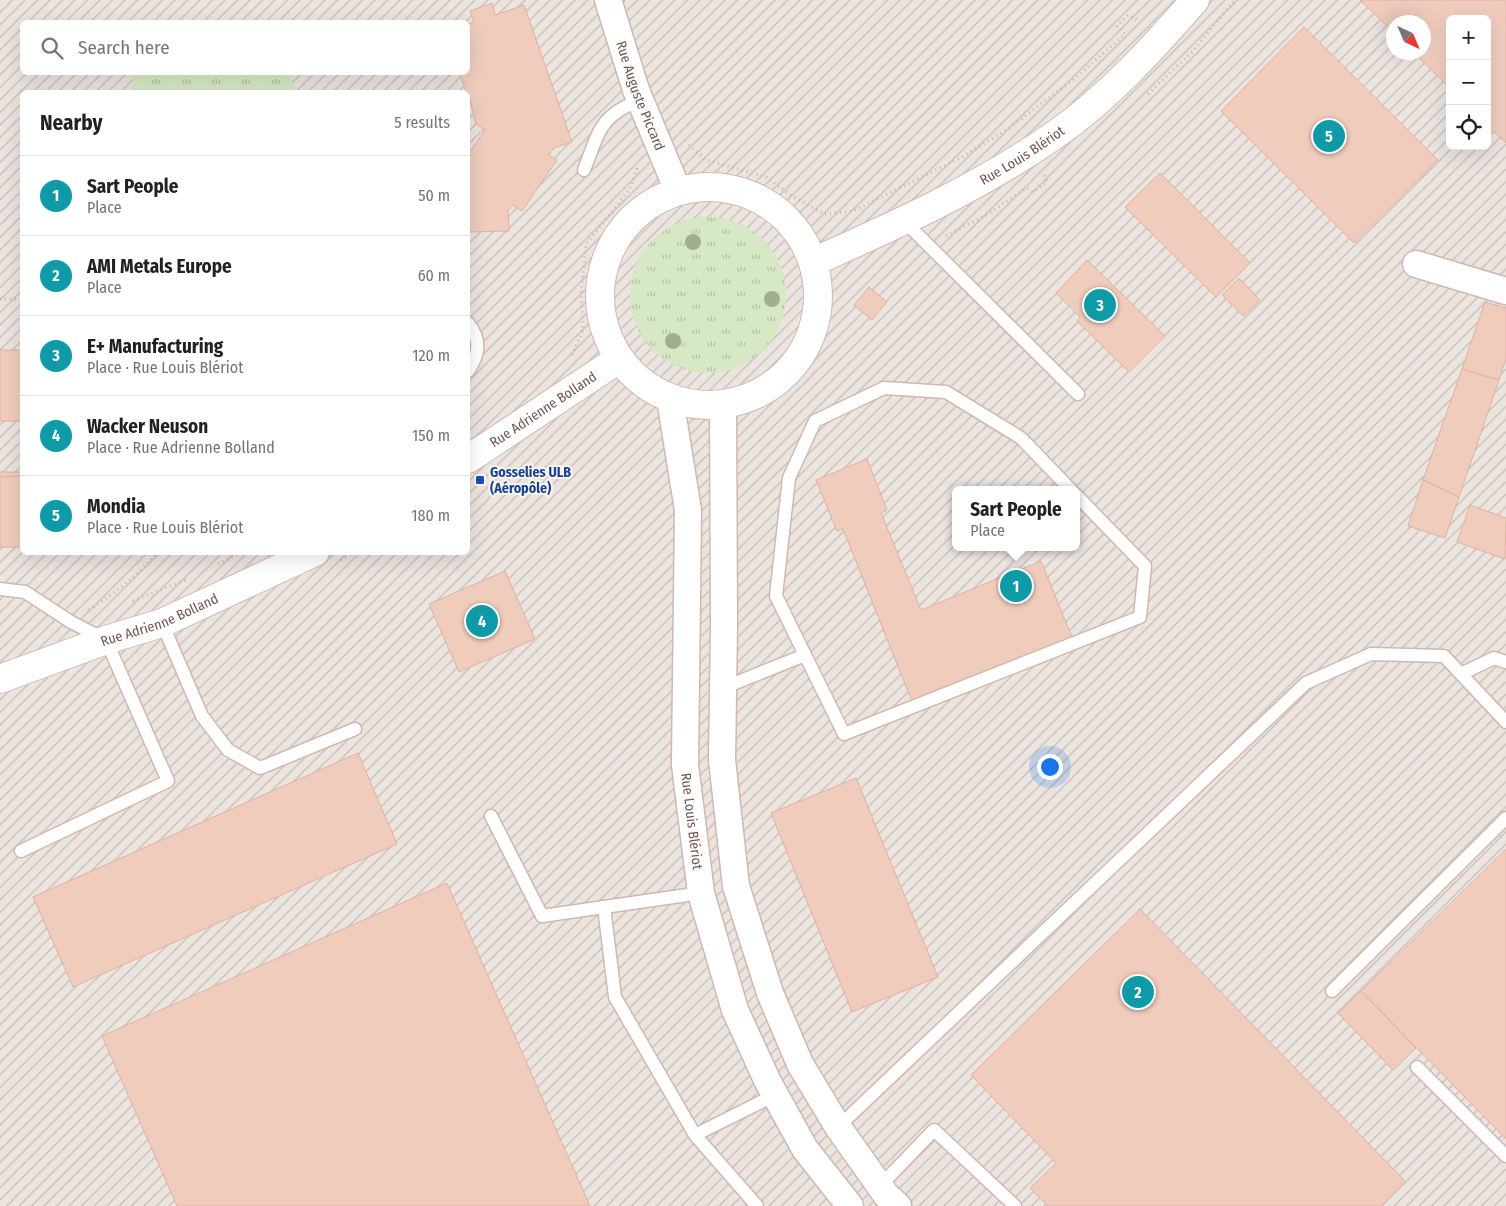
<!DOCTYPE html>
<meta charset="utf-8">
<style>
body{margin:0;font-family:"Fira Sans Condensed",sans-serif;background:#f6f6f6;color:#202124}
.controls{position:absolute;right:15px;top:15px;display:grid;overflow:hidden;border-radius:8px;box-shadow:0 5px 20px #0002}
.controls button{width:45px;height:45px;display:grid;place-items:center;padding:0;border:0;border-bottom:1px solid #e0e0e0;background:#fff;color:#202124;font:25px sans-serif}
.compass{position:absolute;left:1386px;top:15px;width:45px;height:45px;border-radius:50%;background:#fff;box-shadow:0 5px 20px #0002;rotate:136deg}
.you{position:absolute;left:1049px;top:766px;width:18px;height:18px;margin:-12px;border:4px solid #fff;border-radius:50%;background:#1a73e8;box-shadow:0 0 0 8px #1a73e833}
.badge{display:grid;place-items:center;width:32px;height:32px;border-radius:50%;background:#111827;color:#fff;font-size:16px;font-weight:700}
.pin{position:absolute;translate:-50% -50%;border:2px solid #fff;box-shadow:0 1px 5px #0006}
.popup{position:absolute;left:952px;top:486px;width:128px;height:65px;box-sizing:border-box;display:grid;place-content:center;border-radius:8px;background:#fff;filter:drop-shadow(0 1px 4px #0005);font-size:16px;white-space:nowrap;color:#757577}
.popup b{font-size:19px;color:#202124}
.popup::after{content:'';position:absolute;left:50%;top:100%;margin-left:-10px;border:10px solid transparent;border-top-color:#fff}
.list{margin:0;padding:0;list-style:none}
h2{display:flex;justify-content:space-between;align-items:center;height:65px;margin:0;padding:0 20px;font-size:21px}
h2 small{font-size:16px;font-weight:400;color:#757577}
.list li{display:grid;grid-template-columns:32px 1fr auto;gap:15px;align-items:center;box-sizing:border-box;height:80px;padding:0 20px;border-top:1px solid #e0e0e0}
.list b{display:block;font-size:19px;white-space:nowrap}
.list p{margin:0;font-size:16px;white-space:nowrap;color:#757577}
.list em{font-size:16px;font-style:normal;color:#757577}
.icon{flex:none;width:28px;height:28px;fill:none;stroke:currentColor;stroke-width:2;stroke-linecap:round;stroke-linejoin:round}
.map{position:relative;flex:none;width:1506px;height:1206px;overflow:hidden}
.search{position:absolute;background:#fff;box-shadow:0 5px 20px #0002;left:20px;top:20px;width:450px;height:55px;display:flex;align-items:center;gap:12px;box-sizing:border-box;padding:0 18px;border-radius:8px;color:#757577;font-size:19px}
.panel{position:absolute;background:#fff;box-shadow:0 5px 20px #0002;left:20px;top:90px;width:450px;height:465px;border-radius:8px}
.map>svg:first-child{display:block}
</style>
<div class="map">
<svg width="1506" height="1206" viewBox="0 0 1506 1206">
<defs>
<pattern id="industrial-furrows" width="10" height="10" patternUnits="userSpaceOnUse" patternTransform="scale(1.25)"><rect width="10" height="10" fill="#ece4df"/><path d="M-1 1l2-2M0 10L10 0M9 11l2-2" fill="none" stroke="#c4bcb7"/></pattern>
<pattern id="grass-tufts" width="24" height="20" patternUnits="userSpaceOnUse" patternTransform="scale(1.25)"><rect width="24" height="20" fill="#d7e9c4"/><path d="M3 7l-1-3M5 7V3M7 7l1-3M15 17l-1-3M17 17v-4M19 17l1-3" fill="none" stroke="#b3c0a1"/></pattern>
</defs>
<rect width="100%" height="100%" fill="#fcf0e5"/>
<path fill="url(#industrial-furrows)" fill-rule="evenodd" d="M0,0H1506V1206H0ZM1450,19H1487V146H1450ZM22,22H468V72H22ZM1394,22H1424V52H1394ZM22,92H468V552H22ZM956,490H1076V547H956Z"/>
<g fill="url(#grass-tufts)">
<polygon points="132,73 290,73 294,92 133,92"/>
<circle cx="708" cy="295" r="78"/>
</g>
<g fill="#f0ccbd" stroke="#e2b09e">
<polygon points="1360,0 1506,0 1506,143 1487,125 1487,19 1450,19 1450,88 1413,52 1424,52 1424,22 1394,22 1394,33"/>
<polygon points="492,3 495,15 524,5 572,142 554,148 549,155 557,160 522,211 513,205 508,211 509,231 468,232 468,154 485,130 476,124 468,92 466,92 459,72 468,72 468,24 474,22 470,11"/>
<polygon points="1304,27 1438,160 1354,243 1221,111"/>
<polygon points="1160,173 1250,263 1216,297 1125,207"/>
<polygon points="1087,260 1165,336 1129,372 1077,321 1080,317 1056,293"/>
<polygon points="1239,278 1260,300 1243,316 1222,295"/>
<polygon points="869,287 887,302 872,320 854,305"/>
<polygon points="1485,302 1506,308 1506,359 1499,380 1462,369"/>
<rect x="0" y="350" width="22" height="71"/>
<polygon points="1462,369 1499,380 1459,497 1423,480"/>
<polygon points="867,459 887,510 881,513 921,610 1041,561 1073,640 913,704 843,529 837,531 816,480"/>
<polygon points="0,472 22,472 22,476 0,477"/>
<polygon points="22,476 22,547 0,547 0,477"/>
<polygon points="1423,480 1459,497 1445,538 1408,526"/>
<polygon points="1470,505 1506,518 1505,559 1457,542"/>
<polygon points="505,571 535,639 459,672 429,604"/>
<polygon points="358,753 397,844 73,987 33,897"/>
<polygon points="856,778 938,977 852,1012 771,813"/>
<polygon points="1506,849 1506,1139 1361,991"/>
<polygon points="447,883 590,1206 177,1206 102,1036"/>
<polygon points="1140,909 1406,1182 1381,1206 1048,1206 1030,1188 1056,1163 971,1075"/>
<polygon points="1361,991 1416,1048 1393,1070 1338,1013"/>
</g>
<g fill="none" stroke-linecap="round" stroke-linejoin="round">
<g stroke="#cfb9af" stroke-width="15">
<g id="service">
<path d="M584,170C599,132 599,116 640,100"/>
<polyline points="904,221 1078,394"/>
<path d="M468,323C482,340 479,355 468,371"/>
<polyline points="1071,490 1021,438 946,392 884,388 815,421 789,478 776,596 844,734 1140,617 1145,566 1076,495"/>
<polyline points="0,589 25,592 71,622 106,640 168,781 21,851"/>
<polyline points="162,623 202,716 228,750 260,768 355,729"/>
<polyline points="1461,674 1494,658 1506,662"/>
<polyline points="723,688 805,655"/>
<polyline points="491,816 542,916 701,893"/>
<polyline points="604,907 615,997 695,1135 757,1206"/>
<polyline points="1332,991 1506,818"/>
<polyline points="1417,1067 1506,1156"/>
<polyline points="838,1127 1306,683 1371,654 1444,656 1506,722"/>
<polyline points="695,1135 775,1095"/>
<polyline points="880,1186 934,1130 1015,1206"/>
</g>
</g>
<g stroke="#cfb9af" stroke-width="29">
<g id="minor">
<path id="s1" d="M608,0L636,90L678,191"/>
<polyline points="1416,264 1506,291"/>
<path id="s2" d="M670,399L688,510L685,765L701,893L735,1010L768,1082L805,1149L850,1206"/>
<polyline points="723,405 724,625 722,760 736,886 770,993 800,1064 838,1127 886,1195 898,1206"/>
</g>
</g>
<g stroke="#cfb9af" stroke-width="30">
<g id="tertiary">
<circle cx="709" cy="296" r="109"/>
<path id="s3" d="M813,262C896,225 981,187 1056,134C1108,98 1153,48 1195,0"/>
<path id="s4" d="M468,459L619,359"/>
<path id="s5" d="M0,679L106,640L162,623L315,552"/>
</g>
</g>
<g stroke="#d5afa1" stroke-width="3" stroke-dasharray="1 4" stroke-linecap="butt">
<polyline points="403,92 404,92"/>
<polyline points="1148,94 1193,51 1235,0"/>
<polyline points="468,137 476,142"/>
<polyline points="689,145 706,160 766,177 792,196 824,214 853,211 960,158 1009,128 1072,81 1125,34 1117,26 1128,15 1139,21"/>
<polyline points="946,236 988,214 1026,188 1033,192 1047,182 1044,175"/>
<polyline points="0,299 22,299"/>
<polyline points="572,355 583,330 581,292 586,244 630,189 638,166"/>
<polyline points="341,560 354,552"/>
<polyline points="218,564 242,552"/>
<polyline points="133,601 188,579"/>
<path d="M89,610C114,593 138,576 157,552"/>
</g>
<use href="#service" stroke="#fff" stroke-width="12"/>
<use href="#minor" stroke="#fff" stroke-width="26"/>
<use href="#tertiary" stroke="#fff" stroke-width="28"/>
</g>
<g fill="#a2af8c">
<circle cx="693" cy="242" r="8"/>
<circle cx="772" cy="299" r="8"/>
<circle cx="673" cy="341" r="8"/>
</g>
<rect fill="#1a4fb4" stroke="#fef5eb" stroke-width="2" x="475" y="475" width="10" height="10" rx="2.5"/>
<g text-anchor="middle" stroke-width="4" stroke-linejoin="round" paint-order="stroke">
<g font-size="14" fill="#74554b" stroke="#fef5eb">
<text dy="5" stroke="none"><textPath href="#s1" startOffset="101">Rue Auguste Piccard</textPath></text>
<text dy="5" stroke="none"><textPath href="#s3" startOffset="235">Rue Louis Blériot</textPath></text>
<text dy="5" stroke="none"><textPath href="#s4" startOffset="90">Rue Adrienne Bolland</textPath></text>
<text dy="5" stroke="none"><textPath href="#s5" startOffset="170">Rue Adrienne Bolland</textPath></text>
<text dy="5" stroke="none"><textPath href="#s2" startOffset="424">Rue Louis Blériot</textPath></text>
</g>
<g font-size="14" font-weight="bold" fill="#164399" stroke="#fef5eb" text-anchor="start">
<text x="490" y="477">Gosselies ULB<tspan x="490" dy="16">(Aéropôle)</tspan></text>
</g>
</g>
</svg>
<div class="controls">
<button>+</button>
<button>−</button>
<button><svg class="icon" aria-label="locate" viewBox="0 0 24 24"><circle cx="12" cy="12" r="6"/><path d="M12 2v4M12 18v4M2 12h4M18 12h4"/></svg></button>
</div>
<svg class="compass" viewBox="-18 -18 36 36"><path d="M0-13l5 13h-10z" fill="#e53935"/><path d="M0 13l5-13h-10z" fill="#757577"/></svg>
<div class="you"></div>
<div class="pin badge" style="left:1016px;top:586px;background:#0f9aa8">1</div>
<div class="popup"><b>Sart People</b>Place</div>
<div class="pin badge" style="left:1138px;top:992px;background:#0f9aa8">2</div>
<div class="pin badge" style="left:1100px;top:305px;background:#0f9aa8">3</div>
<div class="pin badge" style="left:482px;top:621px;background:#0f9aa8">4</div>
<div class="pin badge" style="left:1329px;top:136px;background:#0f9aa8">5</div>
<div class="search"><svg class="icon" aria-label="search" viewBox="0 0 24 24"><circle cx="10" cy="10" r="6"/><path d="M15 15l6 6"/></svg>Search here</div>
<section class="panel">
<h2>Nearby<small>5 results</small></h2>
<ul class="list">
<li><span class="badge" style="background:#0f9aa8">1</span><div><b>Sart People</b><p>Place</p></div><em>50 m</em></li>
<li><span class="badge" style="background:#0f9aa8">2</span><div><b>AMI Metals Europe</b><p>Place</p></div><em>60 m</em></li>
<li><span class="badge" style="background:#0f9aa8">3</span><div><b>E+ Manufacturing</b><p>Place · Rue Louis Blériot</p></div><em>120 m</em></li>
<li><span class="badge" style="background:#0f9aa8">4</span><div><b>Wacker Neuson</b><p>Place · Rue Adrienne Bolland</p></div><em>150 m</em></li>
<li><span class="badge" style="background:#0f9aa8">5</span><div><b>Mondia</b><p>Place · Rue Louis Blériot</p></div><em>180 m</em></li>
</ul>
</section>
</div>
